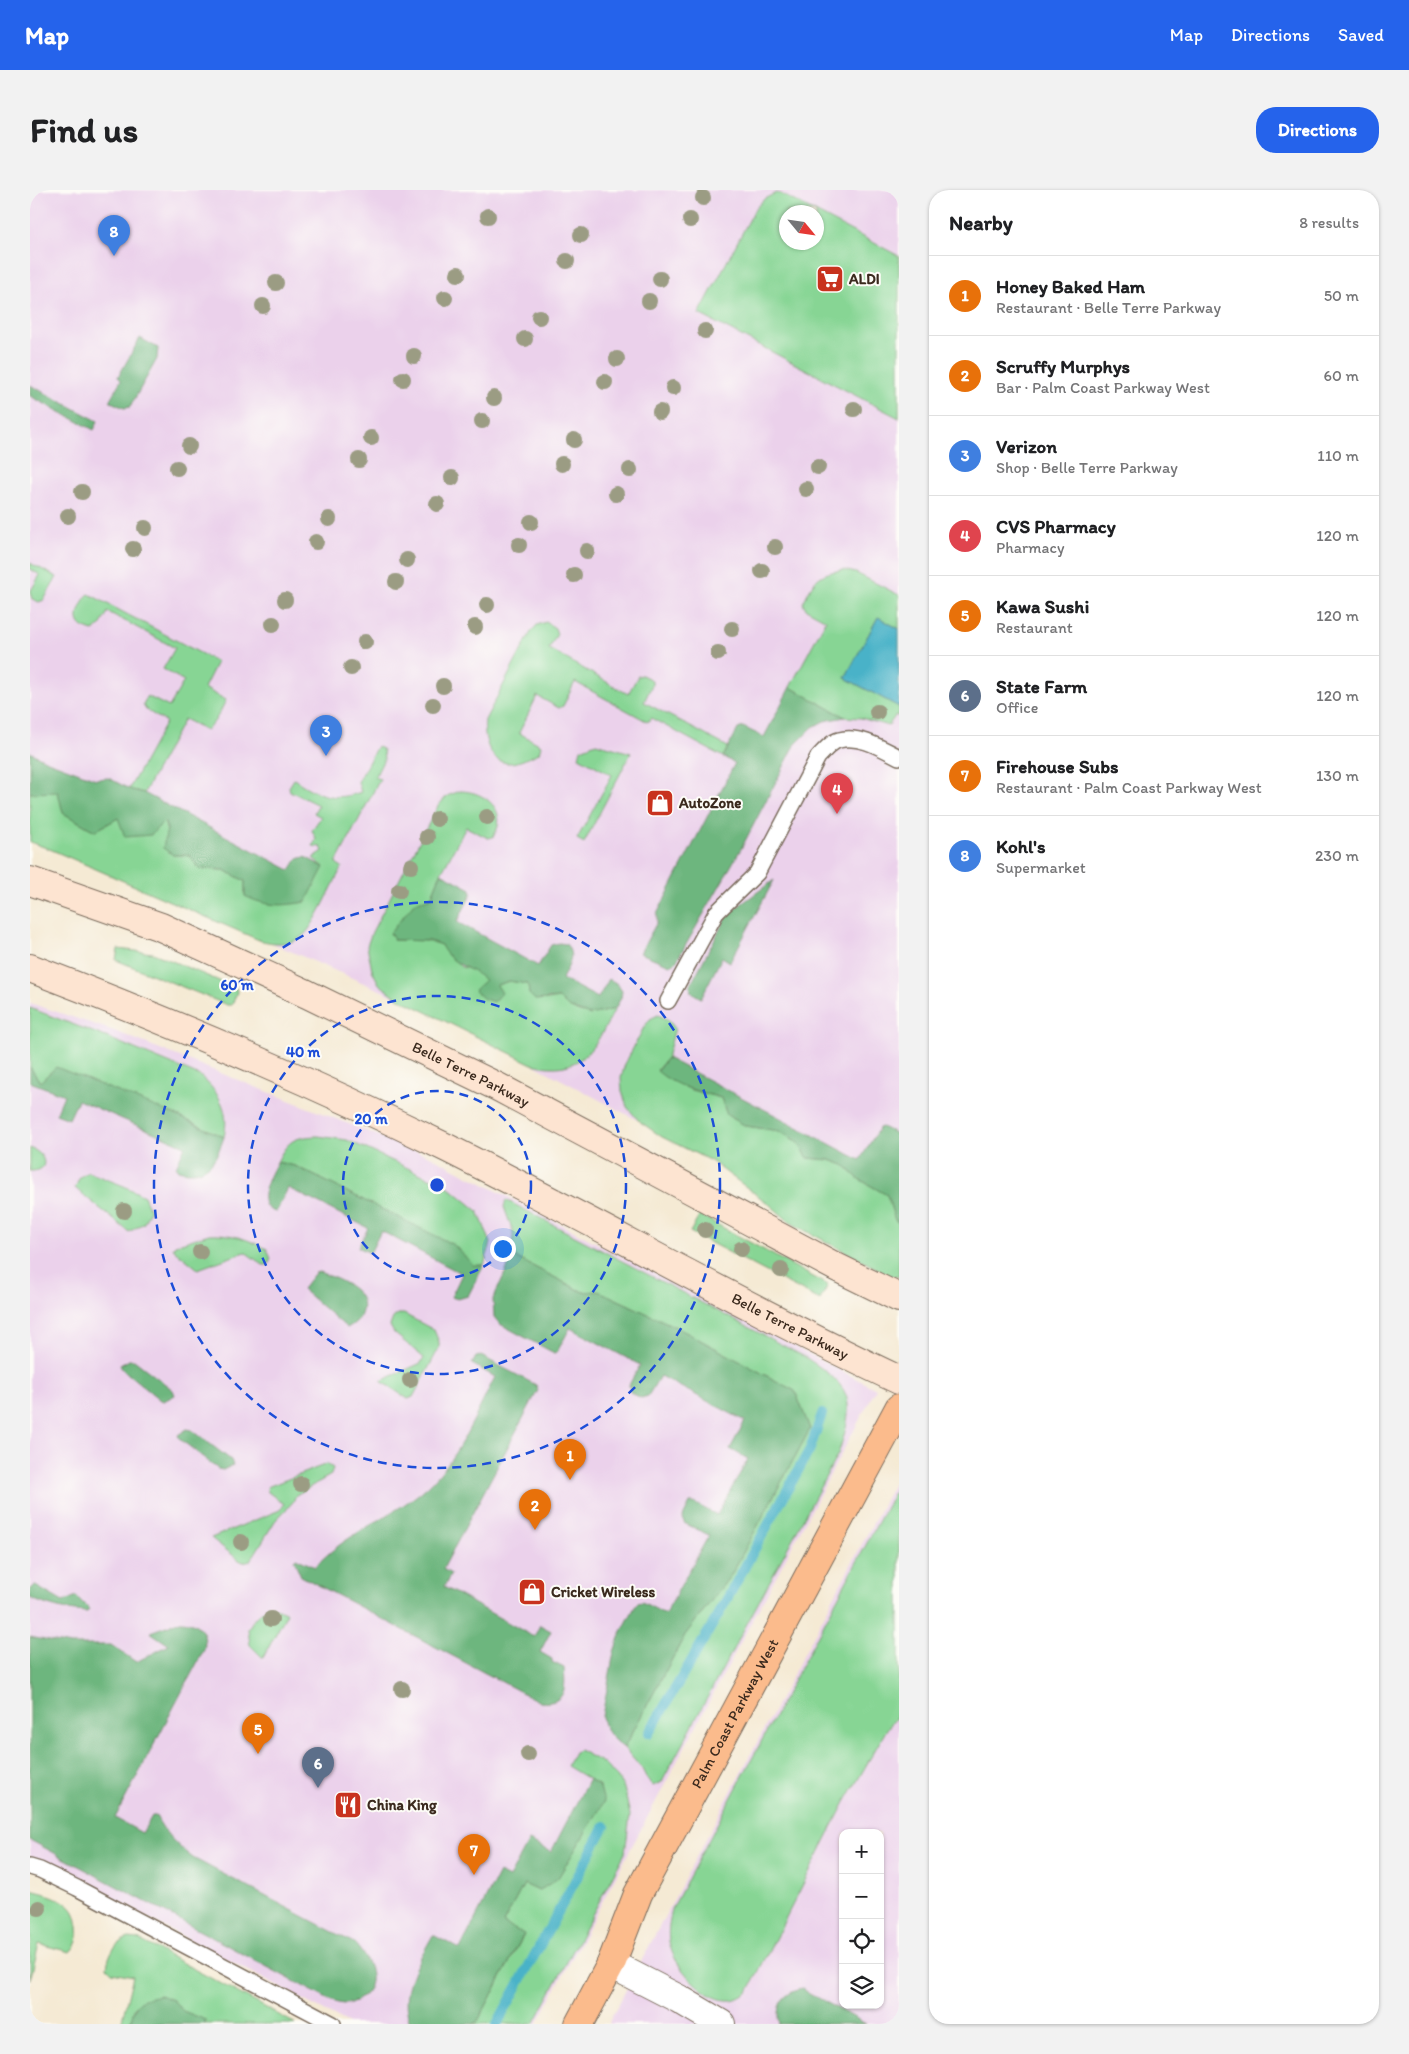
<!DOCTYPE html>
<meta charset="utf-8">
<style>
body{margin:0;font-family:Itim,sans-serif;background:#f2f2f2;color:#202124}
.controls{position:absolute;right:15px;bottom:15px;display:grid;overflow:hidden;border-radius:10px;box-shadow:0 1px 4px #0004}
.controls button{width:45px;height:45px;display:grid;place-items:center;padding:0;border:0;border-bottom:1px solid #e0e0e0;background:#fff;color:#202124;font:25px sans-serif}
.compass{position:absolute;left:749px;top:15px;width:45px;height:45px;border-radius:50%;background:#fff;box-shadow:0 1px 4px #0004;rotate:119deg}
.you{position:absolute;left:472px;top:1058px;width:18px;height:18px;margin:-12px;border:4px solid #fff;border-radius:50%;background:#1a73e8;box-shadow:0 0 0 8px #1a73e833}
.badge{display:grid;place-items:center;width:32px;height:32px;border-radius:50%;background:#2563eb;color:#fff;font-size:16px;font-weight:700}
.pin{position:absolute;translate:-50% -41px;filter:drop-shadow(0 1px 2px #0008)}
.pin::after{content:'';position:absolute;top:26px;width:18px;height:15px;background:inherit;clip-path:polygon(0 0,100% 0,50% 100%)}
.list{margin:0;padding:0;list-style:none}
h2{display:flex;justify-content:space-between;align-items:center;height:65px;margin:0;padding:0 20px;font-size:21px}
h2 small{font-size:16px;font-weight:400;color:#757577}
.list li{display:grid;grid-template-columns:32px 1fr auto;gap:15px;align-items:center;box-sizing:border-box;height:80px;padding:0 20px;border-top:1px solid #e0e0e0}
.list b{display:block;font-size:19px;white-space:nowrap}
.list p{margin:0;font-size:16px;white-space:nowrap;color:#757577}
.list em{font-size:16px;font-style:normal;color:#757577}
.icon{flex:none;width:28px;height:28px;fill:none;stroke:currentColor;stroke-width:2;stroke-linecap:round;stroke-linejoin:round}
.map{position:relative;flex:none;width:869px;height:1834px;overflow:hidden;border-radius:20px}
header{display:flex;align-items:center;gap:30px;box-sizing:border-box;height:70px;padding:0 25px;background:#2563eb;color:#fff}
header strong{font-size:24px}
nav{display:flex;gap:28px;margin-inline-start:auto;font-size:18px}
.intro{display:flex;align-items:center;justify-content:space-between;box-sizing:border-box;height:120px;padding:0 30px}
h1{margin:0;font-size:35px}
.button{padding:12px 22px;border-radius:20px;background:#2563eb;color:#fff;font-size:18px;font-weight:700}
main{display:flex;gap:30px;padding:0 30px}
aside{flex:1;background:#fff;border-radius:20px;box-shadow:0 1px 4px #0004}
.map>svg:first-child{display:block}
</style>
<header>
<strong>Map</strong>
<nav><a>Map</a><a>Directions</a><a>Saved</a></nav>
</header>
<div class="intro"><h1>Find us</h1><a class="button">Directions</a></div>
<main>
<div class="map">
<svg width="869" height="1834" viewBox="0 0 869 1834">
<rect width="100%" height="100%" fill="#fdfcf7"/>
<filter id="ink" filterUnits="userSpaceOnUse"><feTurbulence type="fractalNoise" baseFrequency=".02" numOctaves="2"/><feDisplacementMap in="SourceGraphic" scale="10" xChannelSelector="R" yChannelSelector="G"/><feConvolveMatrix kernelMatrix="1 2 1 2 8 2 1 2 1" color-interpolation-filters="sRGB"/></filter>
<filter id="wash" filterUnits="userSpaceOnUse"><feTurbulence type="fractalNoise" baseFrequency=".0096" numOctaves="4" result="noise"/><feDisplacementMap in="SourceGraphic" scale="20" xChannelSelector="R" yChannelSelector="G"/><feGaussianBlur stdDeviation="1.12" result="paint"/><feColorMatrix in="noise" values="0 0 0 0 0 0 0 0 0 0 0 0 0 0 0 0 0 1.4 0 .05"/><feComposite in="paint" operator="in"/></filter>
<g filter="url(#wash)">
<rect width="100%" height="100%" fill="#f5ead4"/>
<g fill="#ebd1eb" fill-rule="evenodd">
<path d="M0,0H869V1087L861,1086L761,1033L739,1014L681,971L632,947L609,931L502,874L368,808L244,754L207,740L22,660L0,652ZM756,22H786V52H756Z"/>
<polygon points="0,813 87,842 402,967 846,1199 507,1834 319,1834 8,1670 0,1669"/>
<path d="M869,1284V1834H578ZM813,1643H850V1815H813Z"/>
</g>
<g fill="#87d594" stroke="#618059" fill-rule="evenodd">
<path d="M746,3L751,4L869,66V228L669,124L725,19L734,9ZM756,22H786V52H756Z"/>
<polygon points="0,373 27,387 14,410 9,412 2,409 0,402 10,385 0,379"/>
<path d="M814,380L826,383L869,405V439L848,427L815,488L869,517V527L866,525L858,536L831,528L815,527L760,497L796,430L776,419L773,413C784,390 787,383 814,380Z"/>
<path d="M59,404L187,472L174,498L196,510C191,520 185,534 176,540L154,529L114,603L99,599L136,532L116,520L113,515L117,506L139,517L154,491L133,479L145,458L78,422L70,436L63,441C46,437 45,427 52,414C54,409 55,407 59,404Z"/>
<path d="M516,432L525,438L527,444L519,459L598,504L608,486L612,485L622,490V495L614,512L698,557L693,567L621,528L618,532L545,492L533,516L529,518L507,506L489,543L511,555L509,563C500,567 489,573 479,573C458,573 453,545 455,530L501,442L507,435Z"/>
<polygon points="566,553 601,563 554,653 547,649 582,585 549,567 551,559"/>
<path d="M347,556L353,560L354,569L345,587L350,589L306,673L312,677C304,692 285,735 274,745C262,756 243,754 229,750L22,660L0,652V603L28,601L33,623L65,641L88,628L134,631L143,665H159L170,679L194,680L215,691V706L294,677L283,668L293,661L291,657L283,656L286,649L282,640L291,627L284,623L288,615L260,601L259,597L264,589C287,605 303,612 331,602L328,592Z"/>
<path d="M430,601C456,601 480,622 463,647L458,648L436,637L411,683L401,708L364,750L400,751L411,755L431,777L445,780L455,790L467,795L479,791L498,794L499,804L518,810L529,808C549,828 560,825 585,819C565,857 552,887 502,874L368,808L349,794L342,780L337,756L342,742L408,616L417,606Z"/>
<polygon points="88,759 123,763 206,798 207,802 202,815 197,815 86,770"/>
<path d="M0,818L76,847L170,886C190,903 200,921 194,947L141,923L10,892L0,877Z"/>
<polygon points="628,825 637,829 645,838 637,868 627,880 661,900 691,908 697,925 716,936 749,941 768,952 778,968 800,970 814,975 829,989 857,1005 865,1030 869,1033 869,1087 861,1086 761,1033 739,1014 681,971 632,947 609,931 597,917 592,901 591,888 595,874 613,839 620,829"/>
<path d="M288,946L317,950L419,997L448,1021L461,1053L454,1075L443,1076L423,1055L265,976L247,972C258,950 264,947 288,946Z"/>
<path d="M0,958C17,964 20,982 0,981Z"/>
<polygon points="58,982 94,996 114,1006 120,1020 114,1033 99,1042 45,998 50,987"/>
<path d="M476,1010L775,1167C788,1176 810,1189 816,1205C822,1222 814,1247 808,1264L632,1592L623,1596L618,1591L612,1579L594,1558L655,1445L701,1385L780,1239L765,1201L646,1137L569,1101L553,1102L483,1066V1042L474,1017Z"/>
<polygon points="670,1025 798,1095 790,1110 660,1042"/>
<path d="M179,1044C201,1043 218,1049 237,1059L241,1069L238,1075H233L215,1062L168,1079L143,1059L145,1055Z"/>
<polygon points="368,1124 374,1124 404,1140 409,1152 409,1158 383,1207 378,1209 351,1191 391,1173 394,1168 364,1143 360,1136 363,1128"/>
<polygon points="297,1274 303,1278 301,1285 266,1305 263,1312 245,1331 221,1370 213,1372 209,1370 181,1348 250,1320 254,1314 238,1302 237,1297"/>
<path d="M869,1293V1524L857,1539L814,1614L718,1802C711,1807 705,1811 696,1810C675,1809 647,1779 641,1759C636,1745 639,1731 643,1717Z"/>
<path d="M241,1418L249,1419L257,1423L233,1468L220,1455L218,1439C224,1428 229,1421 241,1418Z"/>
<polygon points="549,1560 573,1573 587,1587 594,1598 600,1625 595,1663 504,1834 443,1834 448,1831 494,1745 473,1733 494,1694 509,1701 570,1596 537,1576 544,1562"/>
<path d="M0,1700C14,1703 39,1709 45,1724C47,1728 47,1733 48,1736C49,1747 48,1754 40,1762L9,1754L0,1790Z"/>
<path d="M99,1748L108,1749L266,1834H175V1830L152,1821L143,1810L105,1816L100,1833L91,1834L103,1786L82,1782L77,1777C79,1763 85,1752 99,1748Z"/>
</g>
<g fill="#6db67e" stroke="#54704e">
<polygon points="110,148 128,158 127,169 100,217 94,218 79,211 91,190 88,187"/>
<polygon points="0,195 68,231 64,240 0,206"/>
<polygon points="760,497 815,527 794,531 783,537 765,555 712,657 646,772 640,775 610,763 627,732 627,724 705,573 693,567 708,539 713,537 734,547"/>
<path d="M0,562L15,570L66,589L79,588L99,599L114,603L260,680L267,669L275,667L294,677L276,712C252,716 237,717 215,706V691L194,680L170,679L159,665H143L133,658L137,639L134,631L121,645L95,647L88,628L65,641L33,623L28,602L0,603Z"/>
<path d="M411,683L441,699V705L427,732L508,776L521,755L529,753L536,754C546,767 538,776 532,789L568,808L579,789L586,793L592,801L591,808L585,819L560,825L538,817L529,808L505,810L499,804L498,794L479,791L467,795L472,803L464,812L454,809L444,800L455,790C440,776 420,775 411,755L400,751L364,750L360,743L384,713L401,708Z"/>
<polygon points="744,690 700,772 692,767 671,808 661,802 660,796 694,731 703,720"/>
<path d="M637,868L830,970L849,938L852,937L869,945V1033L865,1030L857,1005L829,989L814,975L800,970L778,968L768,952L749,941L716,936L697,925L691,908C668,901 645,897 627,881Z"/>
<path d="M0,877L10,892L26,877L141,923L194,947C186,971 177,988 148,980L146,977L155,956L48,910L39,929L26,924L34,905L0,892Z"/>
<path d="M247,972L265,976L424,1055L443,1075H454L438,1106L428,1109L421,1107L432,1084L351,1041L340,1063L328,1057L338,1038L258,998L246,1022C221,1017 241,984 247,972Z"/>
<path d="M483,1066L553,1102L569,1101L646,1137L765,1201L780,1239L701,1385L655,1445L594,1558C582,1549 574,1542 572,1526L584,1462L590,1445L607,1413L612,1412L635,1424L679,1345L654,1333L653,1327L660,1313H664L687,1325L718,1269L700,1259L715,1231L630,1186L618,1206L611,1208L600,1202L599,1195L610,1175L540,1138L527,1162L524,1163L470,1134L464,1127L463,1109Z"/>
<path d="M289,1082C305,1088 338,1099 332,1121C330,1130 324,1134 317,1138L272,1099L285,1083Z"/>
<path d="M451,1166L506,1195L508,1200L413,1379L421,1384L414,1397L504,1447L510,1435L521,1441L510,1462L522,1469V1472L534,1478C536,1498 536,1515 510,1512L271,1386L264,1370L266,1368L285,1377C314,1344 357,1330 391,1302C426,1274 445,1226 465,1187L442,1174L446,1167Z"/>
<polygon points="99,1170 104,1170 143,1200 145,1205 134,1211 130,1210 92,1179 90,1175"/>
<polygon points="157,1239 162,1240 201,1270 203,1275 193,1280 188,1279 150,1249 148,1245"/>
<path d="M4,1395L33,1412L46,1406L59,1419L57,1422C37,1421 19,1417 0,1408V1399Z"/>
<path d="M150,1431C168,1431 178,1442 174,1460L85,1628L112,1643L122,1626H126C135,1644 147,1656 163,1668L324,1753C337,1767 352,1793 330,1808C326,1811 320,1814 315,1814C310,1814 304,1812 299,1810L0,1650V1447L40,1455H81L106,1472L139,1455L120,1442Z"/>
<path d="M559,1589L570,1597L574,1612L528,1688L509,1701L494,1694L473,1733L494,1744L448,1831L443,1834H381C366,1803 389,1771 403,1745L430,1759L469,1683L479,1688L499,1651L521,1662Z"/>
<path d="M772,1799L836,1834H749C745,1815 753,1803 772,1799Z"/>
<path d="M131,1805L143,1810L153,1821L176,1830L175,1834H91L100,1833C106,1811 108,1809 131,1805Z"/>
</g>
<polygon fill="#4ab2c8" stroke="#426e73" points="848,427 869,439 869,517 815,488"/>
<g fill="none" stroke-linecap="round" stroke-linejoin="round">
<g stroke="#4ab2c8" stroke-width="10">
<polyline points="619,1543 687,1427 780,1259 792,1224"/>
<polyline points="467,1834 575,1636"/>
</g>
</g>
</g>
<g filter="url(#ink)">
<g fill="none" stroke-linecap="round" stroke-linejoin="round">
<g stroke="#7c6d5e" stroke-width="18">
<g id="lane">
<path d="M638,811L686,723L727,683L788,567C794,561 801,552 809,550C829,544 853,559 869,567"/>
<polyline points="0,1677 10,1680 47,1698 303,1834"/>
</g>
</g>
<g stroke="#7c6d5e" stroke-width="30">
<polyline id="street" points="581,1774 649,1809 691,1834"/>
</g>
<g stroke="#7c6d5e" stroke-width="30">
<g id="secondary">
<path id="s1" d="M0,691L131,737L277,804L468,897L806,1077L869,1108"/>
<path id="s2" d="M0,778C141,832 281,891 417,958C569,1034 716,1118 869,1190"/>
</g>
</g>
<g stroke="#7c6d5e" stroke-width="30">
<g id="primary">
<path id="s3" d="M549,1834L581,1774L608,1704L869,1218"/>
</g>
</g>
<use href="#lane" stroke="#fff" stroke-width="15"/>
<use href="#street" stroke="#fff" stroke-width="28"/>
<use href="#secondary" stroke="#fde4d1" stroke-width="28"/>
<use href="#primary" stroke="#fbbb8c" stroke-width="28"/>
</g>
<g fill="#9b9c83">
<circle cx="673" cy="8" r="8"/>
<circle cx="458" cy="26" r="8"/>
<circle cx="660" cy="30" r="8"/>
<circle cx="551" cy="45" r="8"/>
<circle cx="537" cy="71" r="8"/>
<circle cx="428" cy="84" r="8"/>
<circle cx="630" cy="89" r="8"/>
<circle cx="246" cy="93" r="8"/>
<circle cx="415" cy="108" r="8"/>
<circle cx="619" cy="111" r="8"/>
<circle cx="233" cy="116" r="8"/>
<circle cx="509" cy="127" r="8"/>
<circle cx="675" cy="141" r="8"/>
<circle cx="495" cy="149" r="8"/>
<circle cx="384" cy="166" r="8"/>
<circle cx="587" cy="169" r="8"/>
<circle cx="373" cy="189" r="8"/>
<circle cx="575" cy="192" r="8"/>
<circle cx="643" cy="198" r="8"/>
<circle cx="464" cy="208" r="8"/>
<circle cx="824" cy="219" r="8"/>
<circle cx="630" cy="222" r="8"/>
<circle cx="452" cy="231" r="8"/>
<circle cx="341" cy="248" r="8"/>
<circle cx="544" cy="250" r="8"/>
<circle cx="159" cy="256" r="8"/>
<circle cx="329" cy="270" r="8"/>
<circle cx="532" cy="274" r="8"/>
<circle cx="788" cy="277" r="8"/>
<circle cx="147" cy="278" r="8"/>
<circle cx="600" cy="280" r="8"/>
<circle cx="422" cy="288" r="8"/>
<circle cx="776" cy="299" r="8"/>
<circle cx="52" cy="302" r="8"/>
<circle cx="586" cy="304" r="8"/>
<circle cx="407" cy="314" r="8"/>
<circle cx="38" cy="326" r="8"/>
<circle cx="299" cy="329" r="8"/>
<circle cx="501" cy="332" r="8"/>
<circle cx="115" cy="338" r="8"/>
<circle cx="286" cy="352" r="8"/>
<circle cx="489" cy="355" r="8"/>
<circle cx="745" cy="357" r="8"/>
<circle cx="103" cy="359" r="8"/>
<circle cx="557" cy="361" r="8"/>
<circle cx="377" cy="370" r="8"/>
<circle cx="732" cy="381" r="8"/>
<circle cx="544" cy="385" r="8"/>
<circle cx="366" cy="392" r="8"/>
<circle cx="255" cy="410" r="8"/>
<circle cx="457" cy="415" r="8"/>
<circle cx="243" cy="434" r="8"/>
<circle cx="445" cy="437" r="8"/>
<circle cx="702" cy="439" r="8"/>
<circle cx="335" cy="452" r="8"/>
<circle cx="688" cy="463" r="8"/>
<circle cx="321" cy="478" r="8"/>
<circle cx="413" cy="496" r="8"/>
<circle cx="403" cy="515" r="8"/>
<circle cx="847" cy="522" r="8"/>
<circle cx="457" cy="627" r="8"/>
<circle cx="407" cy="629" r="8"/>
<circle cx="397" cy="647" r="8"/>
<circle cx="381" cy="676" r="8"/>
<circle cx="369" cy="701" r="8"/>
<circle cx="94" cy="1021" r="8"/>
<circle cx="675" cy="1040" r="8"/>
<circle cx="711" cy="1059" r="8"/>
<circle cx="170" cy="1062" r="8"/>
<circle cx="751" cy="1080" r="8"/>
<circle cx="380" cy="1190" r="8"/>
<circle cx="271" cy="1294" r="8"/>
<circle cx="211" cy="1352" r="8"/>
<circle cx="241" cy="1429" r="8"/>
<circle cx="372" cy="1499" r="8"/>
<circle cx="498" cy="1564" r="8"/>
<circle cx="9" cy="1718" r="8"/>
</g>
</g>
<g fill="none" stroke="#1d4ed8" stroke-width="2.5" stroke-dasharray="9 6">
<circle cx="407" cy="995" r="94"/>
<circle cx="407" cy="995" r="189"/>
<circle cx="407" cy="995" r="283"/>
</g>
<defs>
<g id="supermarket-square" transform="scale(1.4375)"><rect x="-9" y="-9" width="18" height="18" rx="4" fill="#c8321e" stroke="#fdfcf7"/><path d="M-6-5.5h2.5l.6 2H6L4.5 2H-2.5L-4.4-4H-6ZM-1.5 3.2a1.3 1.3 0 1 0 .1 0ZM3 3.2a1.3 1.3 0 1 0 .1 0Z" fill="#fff"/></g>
<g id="shop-square" transform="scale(1.4375)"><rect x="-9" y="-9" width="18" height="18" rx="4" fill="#c8321e" stroke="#fdfcf7"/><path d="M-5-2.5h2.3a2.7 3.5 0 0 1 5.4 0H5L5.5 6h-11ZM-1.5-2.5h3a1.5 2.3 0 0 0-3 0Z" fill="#fff"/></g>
<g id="restaurant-square" transform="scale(1.4375)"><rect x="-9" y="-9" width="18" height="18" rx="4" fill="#c8321e" stroke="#fdfcf7"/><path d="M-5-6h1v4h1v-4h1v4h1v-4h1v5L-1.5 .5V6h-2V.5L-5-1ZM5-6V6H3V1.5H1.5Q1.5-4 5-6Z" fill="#fff"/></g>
</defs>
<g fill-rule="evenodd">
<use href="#supermarket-square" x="800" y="89"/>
<use href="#shop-square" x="630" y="613"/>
<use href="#shop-square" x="502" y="1402"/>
<use href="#restaurant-square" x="318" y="1615"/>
</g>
<g text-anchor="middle" stroke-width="4" stroke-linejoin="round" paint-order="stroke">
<g font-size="15" font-weight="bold" fill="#3b2a1e" stroke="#fdfcf7" text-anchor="start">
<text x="819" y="94">ALDI</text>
<text x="649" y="618">AutoZone</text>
<text x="521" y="1407">Cricket Wireless</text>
<text x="337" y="1620">China King</text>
</g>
<g font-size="15" fill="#3b2a1e" stroke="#fdfcf7">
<text dy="5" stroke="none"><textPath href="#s1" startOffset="482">Belle Terre Parkway</textPath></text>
<text dy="5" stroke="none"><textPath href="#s2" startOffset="841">Belle Terre Parkway</textPath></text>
<text dy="5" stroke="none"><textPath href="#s3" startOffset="348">Palm Coast Parkway West</textPath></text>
</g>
</g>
<circle cx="407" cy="995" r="8" fill="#1d4ed8" stroke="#fdfcf7" stroke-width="2.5"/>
<g font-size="15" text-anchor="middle" font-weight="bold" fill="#1d4ed8" stroke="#fdfcf7" stroke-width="4" stroke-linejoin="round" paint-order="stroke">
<text x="207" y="800">60 m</text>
<text x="273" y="867">40 m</text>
<text x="341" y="934">20 m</text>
</g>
</svg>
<div class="controls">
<button>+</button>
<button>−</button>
<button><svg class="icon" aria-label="locate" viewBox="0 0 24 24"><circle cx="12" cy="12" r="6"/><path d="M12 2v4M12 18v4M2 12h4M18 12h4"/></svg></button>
<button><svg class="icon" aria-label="layers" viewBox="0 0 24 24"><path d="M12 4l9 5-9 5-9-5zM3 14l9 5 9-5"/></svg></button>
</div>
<svg class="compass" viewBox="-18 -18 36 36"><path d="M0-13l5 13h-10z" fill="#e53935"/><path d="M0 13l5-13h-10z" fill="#757577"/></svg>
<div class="you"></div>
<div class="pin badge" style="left:540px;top:1290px;background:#e8710a">1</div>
<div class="pin badge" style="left:505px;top:1340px;background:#e8710a">2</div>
<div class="pin badge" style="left:296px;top:566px;background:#3f7fe0">3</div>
<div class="pin badge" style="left:807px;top:624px;background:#e0444e">4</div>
<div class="pin badge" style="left:228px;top:1564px;background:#e8710a">5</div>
<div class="pin badge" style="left:288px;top:1598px;background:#5c6f8a">6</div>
<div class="pin badge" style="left:444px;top:1685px;background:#e8710a">7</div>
<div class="pin badge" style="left:84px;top:66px;background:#3f7fe0">8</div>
</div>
<aside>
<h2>Nearby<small>8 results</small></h2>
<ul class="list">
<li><span class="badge" style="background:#e8710a">1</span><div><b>Honey Baked Ham</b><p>Restaurant · Belle Terre Parkway</p></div><em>50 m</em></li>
<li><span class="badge" style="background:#e8710a">2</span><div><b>Scruffy Murphys</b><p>Bar · Palm Coast Parkway West</p></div><em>60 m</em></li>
<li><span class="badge" style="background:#3f7fe0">3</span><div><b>Verizon</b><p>Shop · Belle Terre Parkway</p></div><em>110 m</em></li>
<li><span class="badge" style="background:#e0444e">4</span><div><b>CVS Pharmacy</b><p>Pharmacy</p></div><em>120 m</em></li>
<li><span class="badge" style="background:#e8710a">5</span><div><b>Kawa Sushi</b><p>Restaurant</p></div><em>120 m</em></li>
<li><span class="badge" style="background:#5c6f8a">6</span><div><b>State Farm</b><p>Office</p></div><em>120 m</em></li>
<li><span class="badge" style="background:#e8710a">7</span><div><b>Firehouse Subs</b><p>Restaurant · Palm Coast Parkway West</p></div><em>130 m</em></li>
<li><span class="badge" style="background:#3f7fe0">8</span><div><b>Kohl's</b><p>Supermarket</p></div><em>230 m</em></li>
</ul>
</aside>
</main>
